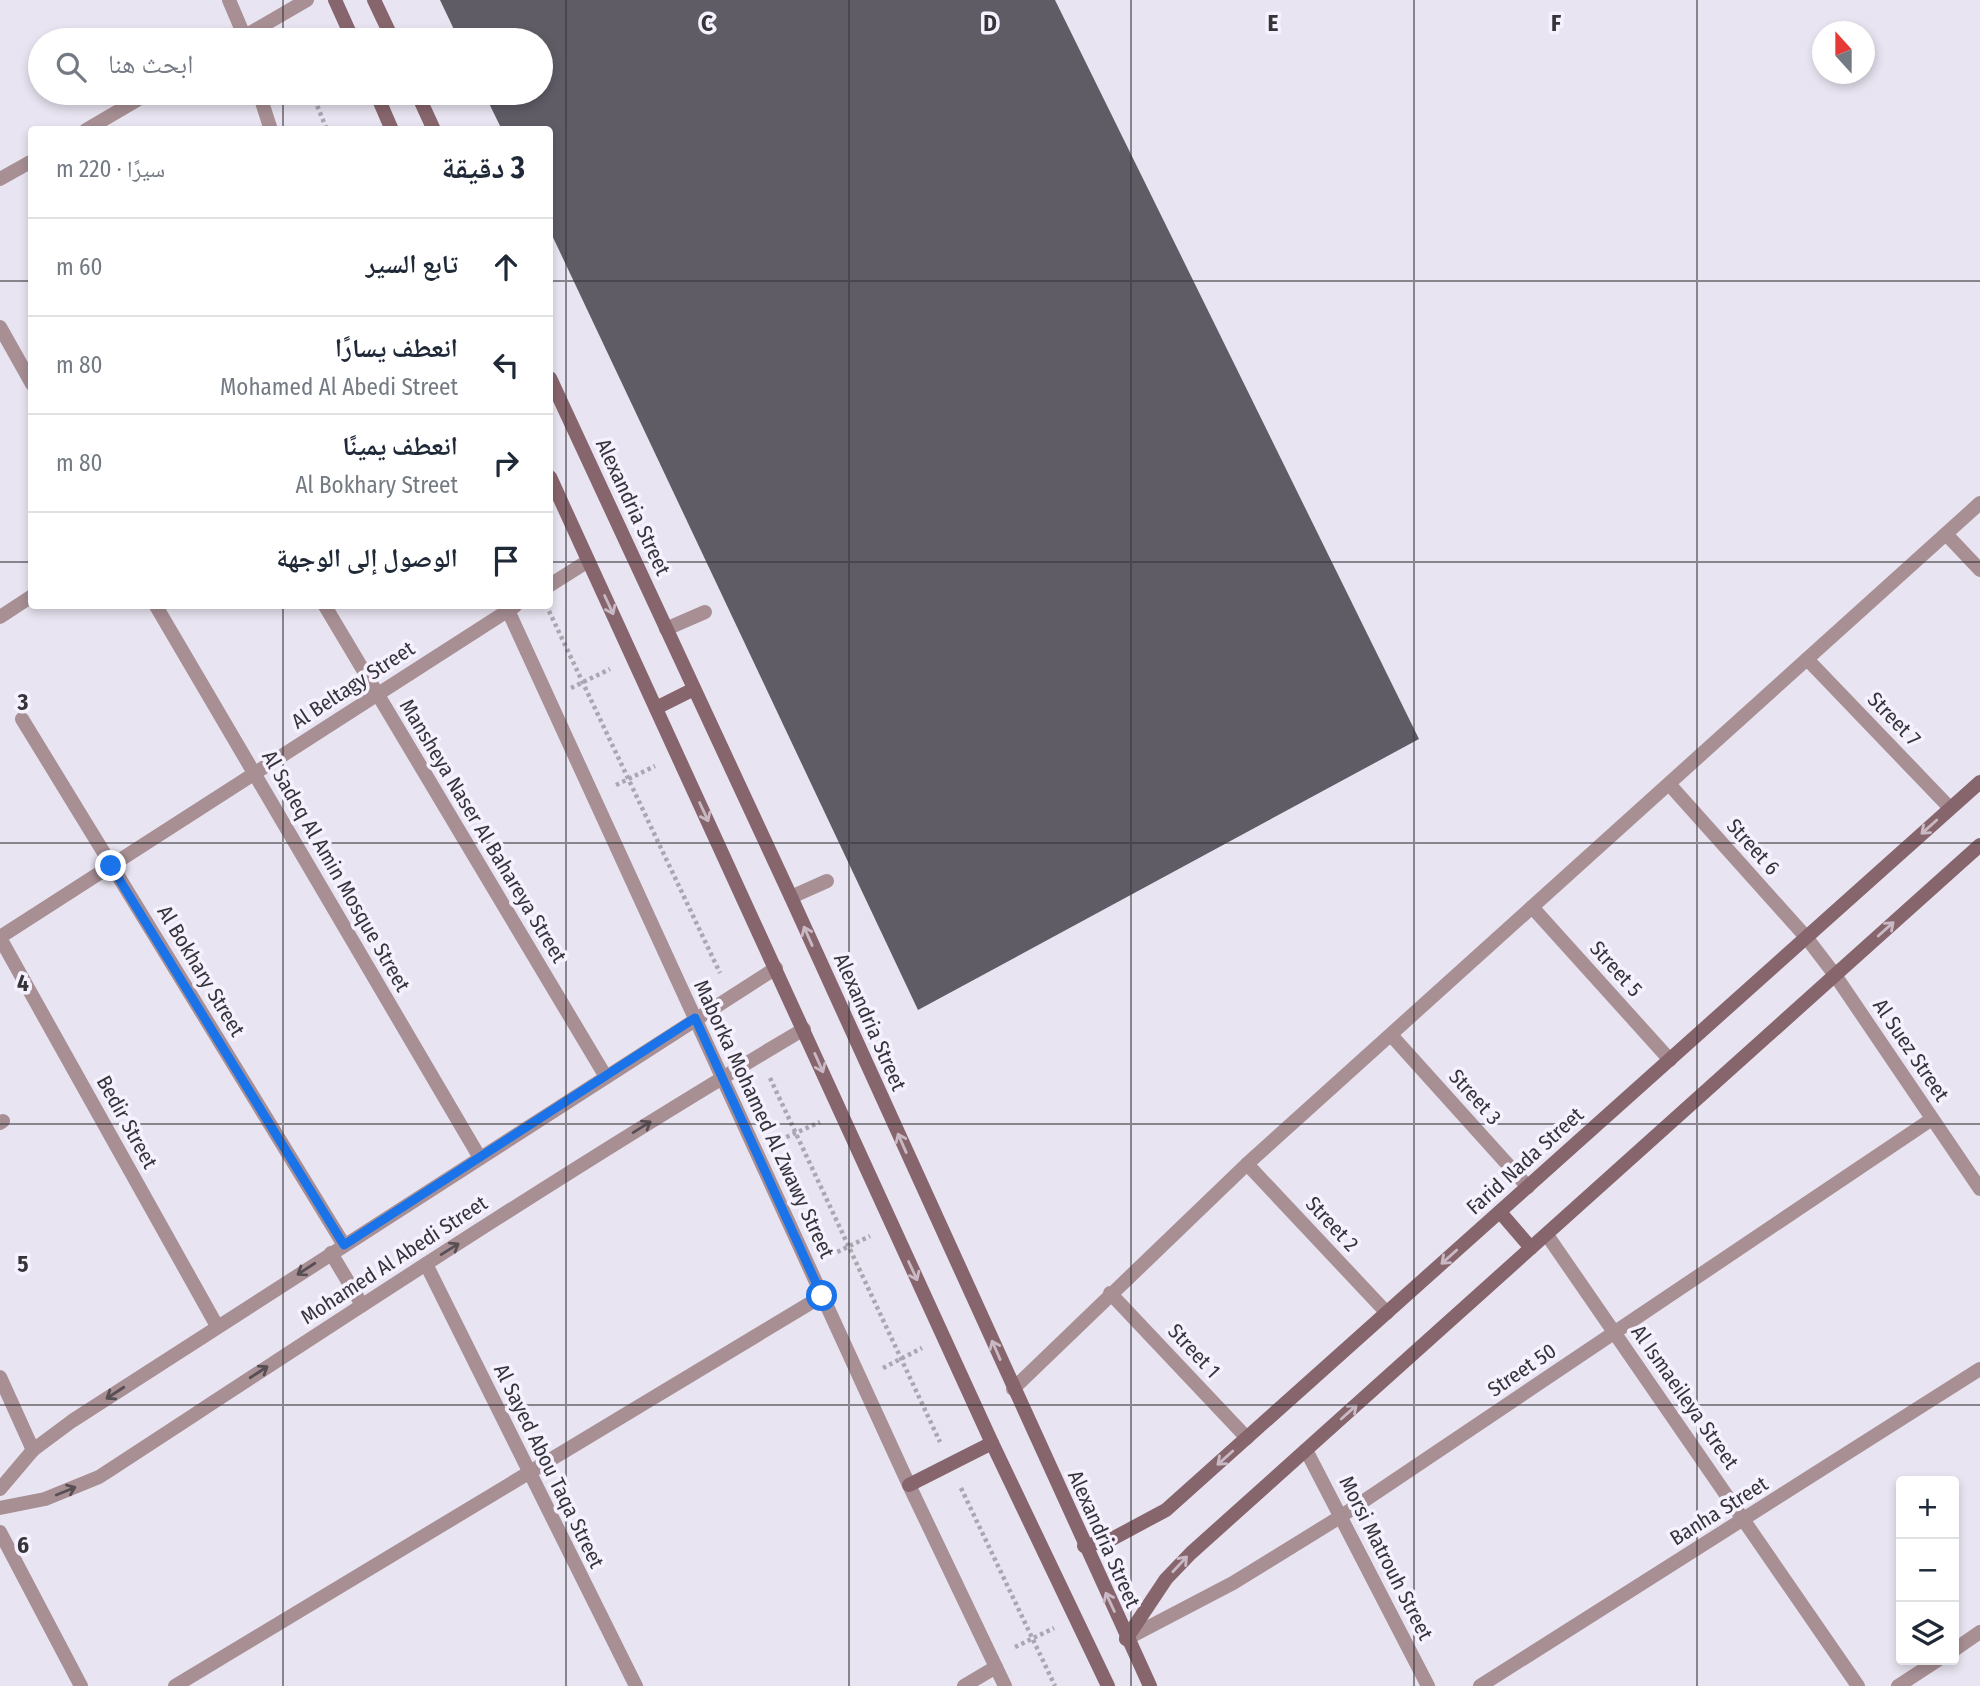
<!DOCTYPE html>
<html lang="ar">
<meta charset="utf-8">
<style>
body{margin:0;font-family:"Fira Sans Condensed","Noto Naskh Arabic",sans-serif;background:#f2f2f3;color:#1f2937;direction:rtl}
.controls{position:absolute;right:21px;bottom:21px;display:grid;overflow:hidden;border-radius:7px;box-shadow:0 4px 10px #0003}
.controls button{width:63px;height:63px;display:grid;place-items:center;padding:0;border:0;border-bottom:2px solid #e0e1e3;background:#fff;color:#1f2937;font:35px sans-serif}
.compass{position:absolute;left:1812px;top:21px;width:63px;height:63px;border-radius:50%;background:#fff;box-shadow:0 4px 10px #0003;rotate:339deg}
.stop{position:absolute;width:21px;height:21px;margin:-16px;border:5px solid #1a73e8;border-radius:50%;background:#fff}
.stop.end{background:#1a73e8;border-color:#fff;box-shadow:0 2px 7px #0008}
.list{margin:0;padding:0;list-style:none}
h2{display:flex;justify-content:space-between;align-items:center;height:91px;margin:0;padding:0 28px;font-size:30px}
h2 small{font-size:23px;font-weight:400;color:#747a83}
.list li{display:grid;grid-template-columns:46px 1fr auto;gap:21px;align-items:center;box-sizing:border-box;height:98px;padding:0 28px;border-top:2px solid #e0e1e3}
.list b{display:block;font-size:26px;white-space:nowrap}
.list p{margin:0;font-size:23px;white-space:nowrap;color:#747a83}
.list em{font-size:23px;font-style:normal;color:#747a83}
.icon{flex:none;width:38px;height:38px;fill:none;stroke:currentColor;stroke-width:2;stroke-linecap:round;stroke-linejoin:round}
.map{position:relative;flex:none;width:1980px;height:1686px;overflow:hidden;direction:ltr}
.search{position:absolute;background:#fff;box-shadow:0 4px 10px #0003;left:28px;top:28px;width:525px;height:77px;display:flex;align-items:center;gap:18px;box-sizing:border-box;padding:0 24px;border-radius:38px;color:#747a83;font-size:26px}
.panel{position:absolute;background:#fff;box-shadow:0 4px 10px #0003;left:28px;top:126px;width:525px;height:483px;border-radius:7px;direction:rtl}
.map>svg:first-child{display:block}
</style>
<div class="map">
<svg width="1980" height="1686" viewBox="0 0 1980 1686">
<rect width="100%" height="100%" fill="#e8e4f1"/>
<polygon fill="#605c66" points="440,0 1055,0 1419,739 918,1010 550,231 550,130 502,130 484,93 541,93 541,40 459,40"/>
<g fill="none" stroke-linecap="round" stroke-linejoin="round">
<g stroke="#aba7b2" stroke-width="4.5" stroke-dasharray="3.5 3.5" stroke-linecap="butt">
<polyline points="312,93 327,130"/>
<polyline points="549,611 720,973"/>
<polyline points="571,688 610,669"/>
<polyline points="616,785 655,766"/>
<polyline points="770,1078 940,1442"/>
<polyline points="780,1140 820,1122"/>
<polyline points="831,1255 870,1236"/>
<polyline points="883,1368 922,1348"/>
<polyline points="961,1488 1055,1686"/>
<polyline points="1015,1647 1054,1628"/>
</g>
<g stroke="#a78f94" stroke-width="14">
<polyline points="666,629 705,612"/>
<polyline points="791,897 827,881"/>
</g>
<g stroke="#a78f94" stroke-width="14">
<polyline points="229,0 246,40"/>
<polyline points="238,40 307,0"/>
<polyline points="259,93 271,130"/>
<polyline points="86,130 149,93"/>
<polyline points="0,179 32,161"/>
<polyline points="0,327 32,384"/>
<polyline points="1946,534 1980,570"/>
<polyline points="550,585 588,561"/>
<polyline points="156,606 480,1158"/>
<polyline points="325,606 606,1077"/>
<polyline points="506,606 909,1485 1005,1686"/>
<polyline points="0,617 32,596"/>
<polyline points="1807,659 1950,808"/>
<polyline points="22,719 344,1245"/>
<polyline points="1669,784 1806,937 1835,975 1980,1189"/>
<polyline points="1532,907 1670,1060"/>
<polyline points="0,937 515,606"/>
<polyline points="0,938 217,1326"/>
<polyline points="1391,1035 1528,1187"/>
<polyline points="0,1123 3,1121"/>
<polyline points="1247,1164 1387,1313"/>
<polyline points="1547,1235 1858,1686"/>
<polyline points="331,1253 362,1305"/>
<polyline points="426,1264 636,1686"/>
<polyline points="1110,1293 1247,1438"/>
<polyline points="0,1377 33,1450"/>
<polyline points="1013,1389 1247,1164 1980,503"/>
<polyline points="1306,1450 1428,1686"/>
<polyline points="0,1489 33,1450 72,1421 776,968"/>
<path d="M0,1508L45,1499L99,1477C332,1325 564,1171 804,1029"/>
<polyline points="0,1532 81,1686"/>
<polyline points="1126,1639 1233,1583 1340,1517 1932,1119"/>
<polyline points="1954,1650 1980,1632"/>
<polyline points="175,1686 822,1296"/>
<polyline points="964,1686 996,1667"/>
<polyline points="1480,1686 1980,1369"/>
<polyline points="1898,1686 1938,1660"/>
</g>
<g stroke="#87656c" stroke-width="14">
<polyline points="335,0 353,40"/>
<polyline points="374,0 393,40"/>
<polyline points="376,93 392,130"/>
<polyline points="417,93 434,130"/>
<polyline points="550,378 791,897 1150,1686"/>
<polyline points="550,477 992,1443 1108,1686"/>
<polyline points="656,708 694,689"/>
<polyline points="1500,1212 1531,1248"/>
<polyline points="909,1485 992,1443"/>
<polyline points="1084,1546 1110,1540 1166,1510 1980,782"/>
<polyline points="1126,1639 1166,1579 1191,1553 1980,845"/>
</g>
</g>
<defs><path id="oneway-shaft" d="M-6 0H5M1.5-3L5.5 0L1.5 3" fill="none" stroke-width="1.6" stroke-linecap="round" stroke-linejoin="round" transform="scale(1.75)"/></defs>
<g stroke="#c9b9c4">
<use href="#oneway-shaft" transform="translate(609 605) rotate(65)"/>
<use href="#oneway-shaft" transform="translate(704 812) rotate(65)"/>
<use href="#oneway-shaft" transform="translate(1929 827) rotate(138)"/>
<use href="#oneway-shaft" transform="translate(1886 929) rotate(-42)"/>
<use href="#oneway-shaft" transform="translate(808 936) rotate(-114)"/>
<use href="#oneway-shaft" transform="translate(819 1063) rotate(66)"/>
<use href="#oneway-shaft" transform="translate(902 1143) rotate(-114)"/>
<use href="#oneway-shaft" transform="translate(1449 1257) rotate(138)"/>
<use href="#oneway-shaft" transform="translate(913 1271) rotate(65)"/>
<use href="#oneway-shaft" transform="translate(996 1350) rotate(-114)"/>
<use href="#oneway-shaft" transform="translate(1349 1412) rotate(-42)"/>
<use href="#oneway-shaft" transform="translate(1225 1458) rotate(138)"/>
<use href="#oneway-shaft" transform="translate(1180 1564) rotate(-47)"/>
<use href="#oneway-shaft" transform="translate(1110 1602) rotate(-115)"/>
</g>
<g stroke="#584f54">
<use href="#oneway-shaft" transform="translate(642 1127) rotate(-32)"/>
<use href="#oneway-shaft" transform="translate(450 1249) rotate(-32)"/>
<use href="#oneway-shaft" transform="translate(306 1269) rotate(147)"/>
<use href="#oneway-shaft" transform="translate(259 1372) rotate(-33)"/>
<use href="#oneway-shaft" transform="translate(115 1393) rotate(147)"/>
<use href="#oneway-shaft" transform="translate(66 1491) rotate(-22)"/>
</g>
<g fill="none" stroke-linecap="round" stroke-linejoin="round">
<polyline stroke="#1a73e8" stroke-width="9" points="111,866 344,1245 695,1018 822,1296"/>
</g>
<path fill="none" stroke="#363439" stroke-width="2" stroke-opacity="0.55" d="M283,0V40M566,0V1686M849,0V1686M1131,0V1686M1414,0V1686M1697,0V1686M283,93V130M0,281H32M550,281H1980M0,562H32M550,562H1980M283,606V1686M0,843H1980M0,1124H1980M0,1405H1980"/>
<g text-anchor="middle" stroke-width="7" stroke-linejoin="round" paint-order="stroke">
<g font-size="21" fill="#363439" stroke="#f5f1ff">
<text transform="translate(633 507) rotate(65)" y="7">Alexandria Street</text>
<text transform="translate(353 685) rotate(-33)" y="7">Al Beltagy Street</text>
<text transform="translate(1894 719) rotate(46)" y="7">Street 7</text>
<text transform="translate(483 831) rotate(59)" y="7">Mansheya Naser Al Bahareya Street</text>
<text transform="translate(1753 847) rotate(48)" y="7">Street 6</text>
<text transform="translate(336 871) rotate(60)" y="7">Al Sadeq Al Amin Mosque Street</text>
<text transform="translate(1616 969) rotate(48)" y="7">Street 5</text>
<text transform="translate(201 971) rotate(59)" y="7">Al Bokhary Street</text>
<text transform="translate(870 1022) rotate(66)" y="7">Alexandria Street</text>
<text transform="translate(1911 1050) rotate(56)" y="7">Al Suez Street</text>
<text transform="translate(1475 1097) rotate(48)" y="7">Street 3</text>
<text transform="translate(764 1119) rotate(65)" y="7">Maborka Mohamed Al Zwawy Street</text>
<text transform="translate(127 1122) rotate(61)" y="7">Bedir Street</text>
<text transform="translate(1525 1161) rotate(-42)" y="7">Farid Nada Street</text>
<text transform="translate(1332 1224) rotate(47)" y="7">Street 2</text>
<text transform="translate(394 1260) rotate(-33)" y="7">Mohamed Al Abedi Street</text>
<text transform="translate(1194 1351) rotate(47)" y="7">Street 1</text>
<text transform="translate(1522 1370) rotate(-34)" y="7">Street 50</text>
<text transform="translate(1685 1397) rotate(55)" y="7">Al Ismaeileya Street</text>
<text transform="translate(549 1466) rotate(64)" y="7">Al Sayed Abou Taqa Street</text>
<text transform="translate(1719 1511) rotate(-32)" y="7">Banha Street</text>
<text transform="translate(1104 1539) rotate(66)" y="7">Alexandria Street</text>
<text transform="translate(1386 1558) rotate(63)" y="7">Morsi Matrouh Street</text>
</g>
</g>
<g font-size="23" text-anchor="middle" font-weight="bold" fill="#363439" stroke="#f5f1ff" stroke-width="7" stroke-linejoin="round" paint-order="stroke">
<text x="707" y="31">C</text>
<text x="990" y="31">D</text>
<text x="1273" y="31">E</text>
<text x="1556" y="31">F</text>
<text x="23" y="710">3</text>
<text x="23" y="991">4</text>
<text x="23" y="1272">5</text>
<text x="23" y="1553">6</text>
</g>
</svg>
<div class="controls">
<button>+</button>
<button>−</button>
<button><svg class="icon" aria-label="layers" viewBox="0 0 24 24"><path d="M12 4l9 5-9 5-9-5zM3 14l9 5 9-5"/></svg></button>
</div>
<svg class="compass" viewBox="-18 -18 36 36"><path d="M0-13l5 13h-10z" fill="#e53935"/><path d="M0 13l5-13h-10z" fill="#747a83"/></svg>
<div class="stop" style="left:822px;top:1296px"></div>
<div class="stop end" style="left:111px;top:866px"></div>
<div class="search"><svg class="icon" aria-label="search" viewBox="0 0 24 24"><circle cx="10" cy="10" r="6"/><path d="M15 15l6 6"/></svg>ابحث هنا</div>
<section class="panel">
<h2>3 دقيقة<small>سيرًا · 220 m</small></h2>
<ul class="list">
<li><svg class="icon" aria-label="ahead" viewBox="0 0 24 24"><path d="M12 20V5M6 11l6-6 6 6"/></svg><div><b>تابع السير</b></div><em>60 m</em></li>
<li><svg class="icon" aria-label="left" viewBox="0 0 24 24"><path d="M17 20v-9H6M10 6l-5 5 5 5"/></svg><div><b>انعطف يسارًا</b><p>Mohamed Al Abedi Street</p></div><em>80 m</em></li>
<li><svg class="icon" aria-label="right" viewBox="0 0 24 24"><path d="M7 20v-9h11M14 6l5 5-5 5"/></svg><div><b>انعطف يمينًا</b><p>Al Bokhary Street</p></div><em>80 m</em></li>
<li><svg class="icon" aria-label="arrive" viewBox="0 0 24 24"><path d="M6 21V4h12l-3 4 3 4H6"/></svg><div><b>الوصول إلى الوجهة</b></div></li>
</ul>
</section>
</div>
